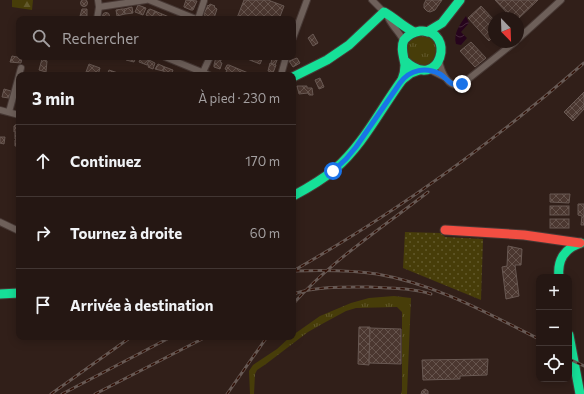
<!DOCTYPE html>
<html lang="fr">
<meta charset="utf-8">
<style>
body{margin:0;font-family:Commissioner,sans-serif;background:#2d201c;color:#f1f3f6}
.controls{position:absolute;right:12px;bottom:12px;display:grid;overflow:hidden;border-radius:8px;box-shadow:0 2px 10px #0003}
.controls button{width:36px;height:36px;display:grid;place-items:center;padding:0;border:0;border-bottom:1px solid #423633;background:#251713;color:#f1f3f6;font:20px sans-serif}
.compass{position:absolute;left:488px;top:12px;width:36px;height:36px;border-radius:50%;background:#251713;box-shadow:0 2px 10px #0003;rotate:157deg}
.stop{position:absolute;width:12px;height:12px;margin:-9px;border:3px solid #1a73e8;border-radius:50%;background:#fff}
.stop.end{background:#1a73e8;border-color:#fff;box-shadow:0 1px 4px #0008}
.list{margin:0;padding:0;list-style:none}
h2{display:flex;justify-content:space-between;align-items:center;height:52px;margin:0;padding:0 16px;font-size:17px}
h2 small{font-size:13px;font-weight:400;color:#a39fa0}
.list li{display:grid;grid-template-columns:26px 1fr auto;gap:12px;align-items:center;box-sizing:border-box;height:72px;padding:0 16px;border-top:1px solid #423633}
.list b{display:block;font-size:15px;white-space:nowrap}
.list em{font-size:13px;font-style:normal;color:#a39fa0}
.icon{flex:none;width:22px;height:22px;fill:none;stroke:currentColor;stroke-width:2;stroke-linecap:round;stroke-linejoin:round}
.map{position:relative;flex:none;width:584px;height:394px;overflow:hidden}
.search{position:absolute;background:#251713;box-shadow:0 2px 10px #0003;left:16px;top:16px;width:280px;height:44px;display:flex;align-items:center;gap:10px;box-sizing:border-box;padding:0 14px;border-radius:8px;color:#a39fa0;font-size:15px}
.panel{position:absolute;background:#251713;box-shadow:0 2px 10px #0003;left:16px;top:72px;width:280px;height:268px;border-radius:8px}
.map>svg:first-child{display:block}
</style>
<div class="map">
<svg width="584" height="394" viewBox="0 0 584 394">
<defs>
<pattern id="grass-tufts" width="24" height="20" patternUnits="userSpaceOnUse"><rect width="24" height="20" fill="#473d09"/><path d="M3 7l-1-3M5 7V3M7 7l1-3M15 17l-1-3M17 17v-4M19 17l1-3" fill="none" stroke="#62592c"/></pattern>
<pattern id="forest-firs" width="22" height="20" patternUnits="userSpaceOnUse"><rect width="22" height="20" fill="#473d09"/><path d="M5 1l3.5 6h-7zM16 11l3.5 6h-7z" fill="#62592c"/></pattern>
<pattern id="garden-dots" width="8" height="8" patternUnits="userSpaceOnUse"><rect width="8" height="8" fill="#473d09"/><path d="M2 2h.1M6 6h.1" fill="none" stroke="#62592c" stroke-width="1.8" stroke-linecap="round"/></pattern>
<pattern id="water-waves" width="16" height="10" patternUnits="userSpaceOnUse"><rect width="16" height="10" fill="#26041c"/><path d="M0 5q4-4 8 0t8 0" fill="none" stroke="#46283c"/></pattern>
<pattern id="building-cross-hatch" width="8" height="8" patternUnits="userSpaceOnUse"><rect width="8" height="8" fill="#4b3730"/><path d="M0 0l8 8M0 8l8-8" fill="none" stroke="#66544d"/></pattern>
</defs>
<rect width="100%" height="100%" fill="#311f19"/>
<g fill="url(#grass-tufts)">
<path d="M423,35C441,41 441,51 431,65L417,67L406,57C406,43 408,37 423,35Z"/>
<polygon points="394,296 411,298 407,394 401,394 402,390 402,312 397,307 356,308 346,311 322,324 308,332 266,364 257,370 255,374 254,394 250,394 249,371 253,365 277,349 290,337 293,337 293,335 320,316 351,303 369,298"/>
</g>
<polygon fill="url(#forest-firs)" points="12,0 33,0 32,10 12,7"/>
<polygon fill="url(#garden-dots)" points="405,232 441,233 445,237 483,239 481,300 403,268"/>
<path fill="url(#water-waves)" d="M466,16L469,23L461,32L467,38L461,45L456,44C453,34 460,24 466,16Z"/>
<g fill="url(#building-cross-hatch)" stroke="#695953">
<circle cx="84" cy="3" r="3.5"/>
<polygon points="186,0 197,1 193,10 191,10 184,7 184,6"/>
<polygon points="244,0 268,0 284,6 279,19 239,19 237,18"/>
<polygon points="426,0 442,0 435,10 430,12 427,11 424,8 424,4"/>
<polygon points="495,0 538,0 518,19 512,18"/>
<polygon points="210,4 215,6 214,7 217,9 214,18 212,19 205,16 204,14 208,5 209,6"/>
<polygon points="138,5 146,8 143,15 135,12"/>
<polygon points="481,6 494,20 494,36 489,41 468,18"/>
<polygon points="132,7 133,13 125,14 124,9"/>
<polygon points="82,9 87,9 87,16 80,16"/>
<polygon points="122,9 124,9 125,14 117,16 116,10"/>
<polygon points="150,9 155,11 152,18 146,15 148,10"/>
<polygon points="155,11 162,14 160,19 152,17"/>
<circle cx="106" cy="16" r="3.5"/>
<polygon points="162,14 169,17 168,19 160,19"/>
<polygon points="313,34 318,43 313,46 308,38"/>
<polygon points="471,42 486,58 475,67 460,51"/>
<polygon points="12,56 22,58 21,63 10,62"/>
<polygon points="127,57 136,57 134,62 126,60"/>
<polygon points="141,57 149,60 147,65 139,62"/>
<polygon points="216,57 223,57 220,62 222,63 220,69 214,67 214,65"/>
<polygon points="242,57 263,57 260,64"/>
<polygon points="272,57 278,58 275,65 271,64"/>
<polygon points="297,58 300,63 293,67 289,61"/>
<polygon points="42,59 47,61 46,72 39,70"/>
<polygon points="149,60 155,63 153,69 148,67 149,65 147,65"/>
<polygon points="270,63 276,65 273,73 268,71"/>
<polygon points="89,64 100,68 98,75 86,72"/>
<polygon points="158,64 165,67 163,71 155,69"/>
<polygon points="227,65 229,65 253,75 236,75 226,72 227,70 225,69"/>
<polygon points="165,67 173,70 171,75 163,71"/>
<polygon points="109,70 118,73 117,75 107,75"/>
<polygon points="320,78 324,87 319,89 315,80"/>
<polygon points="297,86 307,86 307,88 312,88 313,95 309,95 308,93 299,94"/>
<polygon points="4,89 11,91 9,98 2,97"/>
<polygon points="584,92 584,106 571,119 564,112"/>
<polygon points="584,106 584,109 573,121 571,119"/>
<polygon points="16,124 19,124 19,132 14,132 14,126 16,125"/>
<polygon points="19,132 19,139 15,139 15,133"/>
<polygon points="0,137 5,137 4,144 0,143"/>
<polygon points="19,139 19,148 18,146 15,146 15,140"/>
<polygon points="550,194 570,194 569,203 550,202"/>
<polygon points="578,204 584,204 584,225 581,225 582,216 578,215"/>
<rect x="550" y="206" width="19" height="9"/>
<rect x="550" y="219" width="19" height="9"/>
<polygon points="508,246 522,249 521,265 515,265 519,296 506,299 502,267 507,266"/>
<polygon points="359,327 370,327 369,365 358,364"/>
<polygon points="370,328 401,329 401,364 369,363"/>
<polygon points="488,359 487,375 460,376 460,379 423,380 422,360"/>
<polygon points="425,389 428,391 428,394 421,394 422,391"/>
</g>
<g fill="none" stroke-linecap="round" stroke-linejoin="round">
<g stroke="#483935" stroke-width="8">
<g id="street">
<polyline points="149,0 196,19"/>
<polyline points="372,0 384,12"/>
<polyline points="99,7 146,0"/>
<path d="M387,15C390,25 400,32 404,42"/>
<polyline points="97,19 99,7 98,0"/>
<polyline points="198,19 204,1"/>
<polyline points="293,38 307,0"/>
<polyline points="518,39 561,0"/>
<polyline points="165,57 209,75"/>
<path d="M439,60C441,71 448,90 462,84L515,42"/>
<polyline points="428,69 444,77"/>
<polyline points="203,72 210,57"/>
<polyline points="281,75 286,57"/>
<polyline points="0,110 19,115"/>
<polyline points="9,112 21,68"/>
<polyline points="0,222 19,231"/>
</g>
</g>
<g stroke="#483935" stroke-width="11">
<g id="fast">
<polyline points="427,32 442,23 460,0"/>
<path d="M293,77L327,60L349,45L384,12C395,18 403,27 414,32"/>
<path d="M402,80C404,75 405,70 405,65C404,57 400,48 404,40C408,35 414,32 420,31C457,28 441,95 404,60"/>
<path d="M293,196C308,188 322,180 335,169C363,145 380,110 402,80L411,73L419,70"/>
<path d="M559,277C557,260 565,248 581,243"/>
<polyline points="0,294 19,293"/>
<polyline points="569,335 580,394"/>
</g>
</g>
<g stroke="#483935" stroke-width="11">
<polyline id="jam" points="445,230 524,235 580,243"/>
</g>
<use href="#street" stroke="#6e605a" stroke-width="6"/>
<use href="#fast" stroke="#16e098" stroke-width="9"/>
<use href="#jam" stroke="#f24e42" stroke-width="9"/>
<g stroke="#675954" stroke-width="3">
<g id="rail">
<path d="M293,271C397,212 494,142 584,63"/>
<path d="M295,271C323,270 350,270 377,274C435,284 487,313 539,339"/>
<path d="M293,294C318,286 344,287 370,287C391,288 412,288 431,294"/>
<path d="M293,304C332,260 382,228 428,192"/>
<polyline points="569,359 584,366"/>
<polyline points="51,394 131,337"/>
<polyline points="62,394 171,337"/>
<polyline points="95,394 206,337"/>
<polyline points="227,394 267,337"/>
</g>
</g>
<use href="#rail" stroke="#301006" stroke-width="1.5" stroke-dasharray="4.5" stroke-linecap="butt"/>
</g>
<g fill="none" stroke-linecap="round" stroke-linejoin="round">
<path stroke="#1a73e8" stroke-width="5" d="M333,171L346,159L356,147L400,83C410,69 426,67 440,74C445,77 448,82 453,84C456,86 459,85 462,84"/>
</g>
</svg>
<div class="controls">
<button>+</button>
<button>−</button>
<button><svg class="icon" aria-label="locate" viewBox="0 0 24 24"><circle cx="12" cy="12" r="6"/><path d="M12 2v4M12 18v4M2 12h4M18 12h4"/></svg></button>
</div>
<svg class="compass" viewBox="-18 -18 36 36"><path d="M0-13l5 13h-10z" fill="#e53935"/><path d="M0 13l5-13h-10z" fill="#a39fa0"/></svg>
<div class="stop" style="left:333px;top:171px"></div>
<div class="stop end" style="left:462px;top:84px"></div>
<div class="search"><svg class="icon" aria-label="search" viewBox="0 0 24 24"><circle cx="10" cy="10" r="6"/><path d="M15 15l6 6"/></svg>Rechercher</div>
<section class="panel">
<h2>3 min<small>À pied · 230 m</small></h2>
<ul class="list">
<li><svg class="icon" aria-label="ahead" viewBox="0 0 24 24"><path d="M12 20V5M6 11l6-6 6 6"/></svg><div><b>Continuez</b></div><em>170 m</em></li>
<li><svg class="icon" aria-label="right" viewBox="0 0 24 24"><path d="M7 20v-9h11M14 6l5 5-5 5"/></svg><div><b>Tournez à droite</b></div><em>60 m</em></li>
<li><svg class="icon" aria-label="arrive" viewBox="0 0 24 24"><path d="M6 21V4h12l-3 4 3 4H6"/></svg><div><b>Arrivée à destination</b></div></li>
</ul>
</section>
</div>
